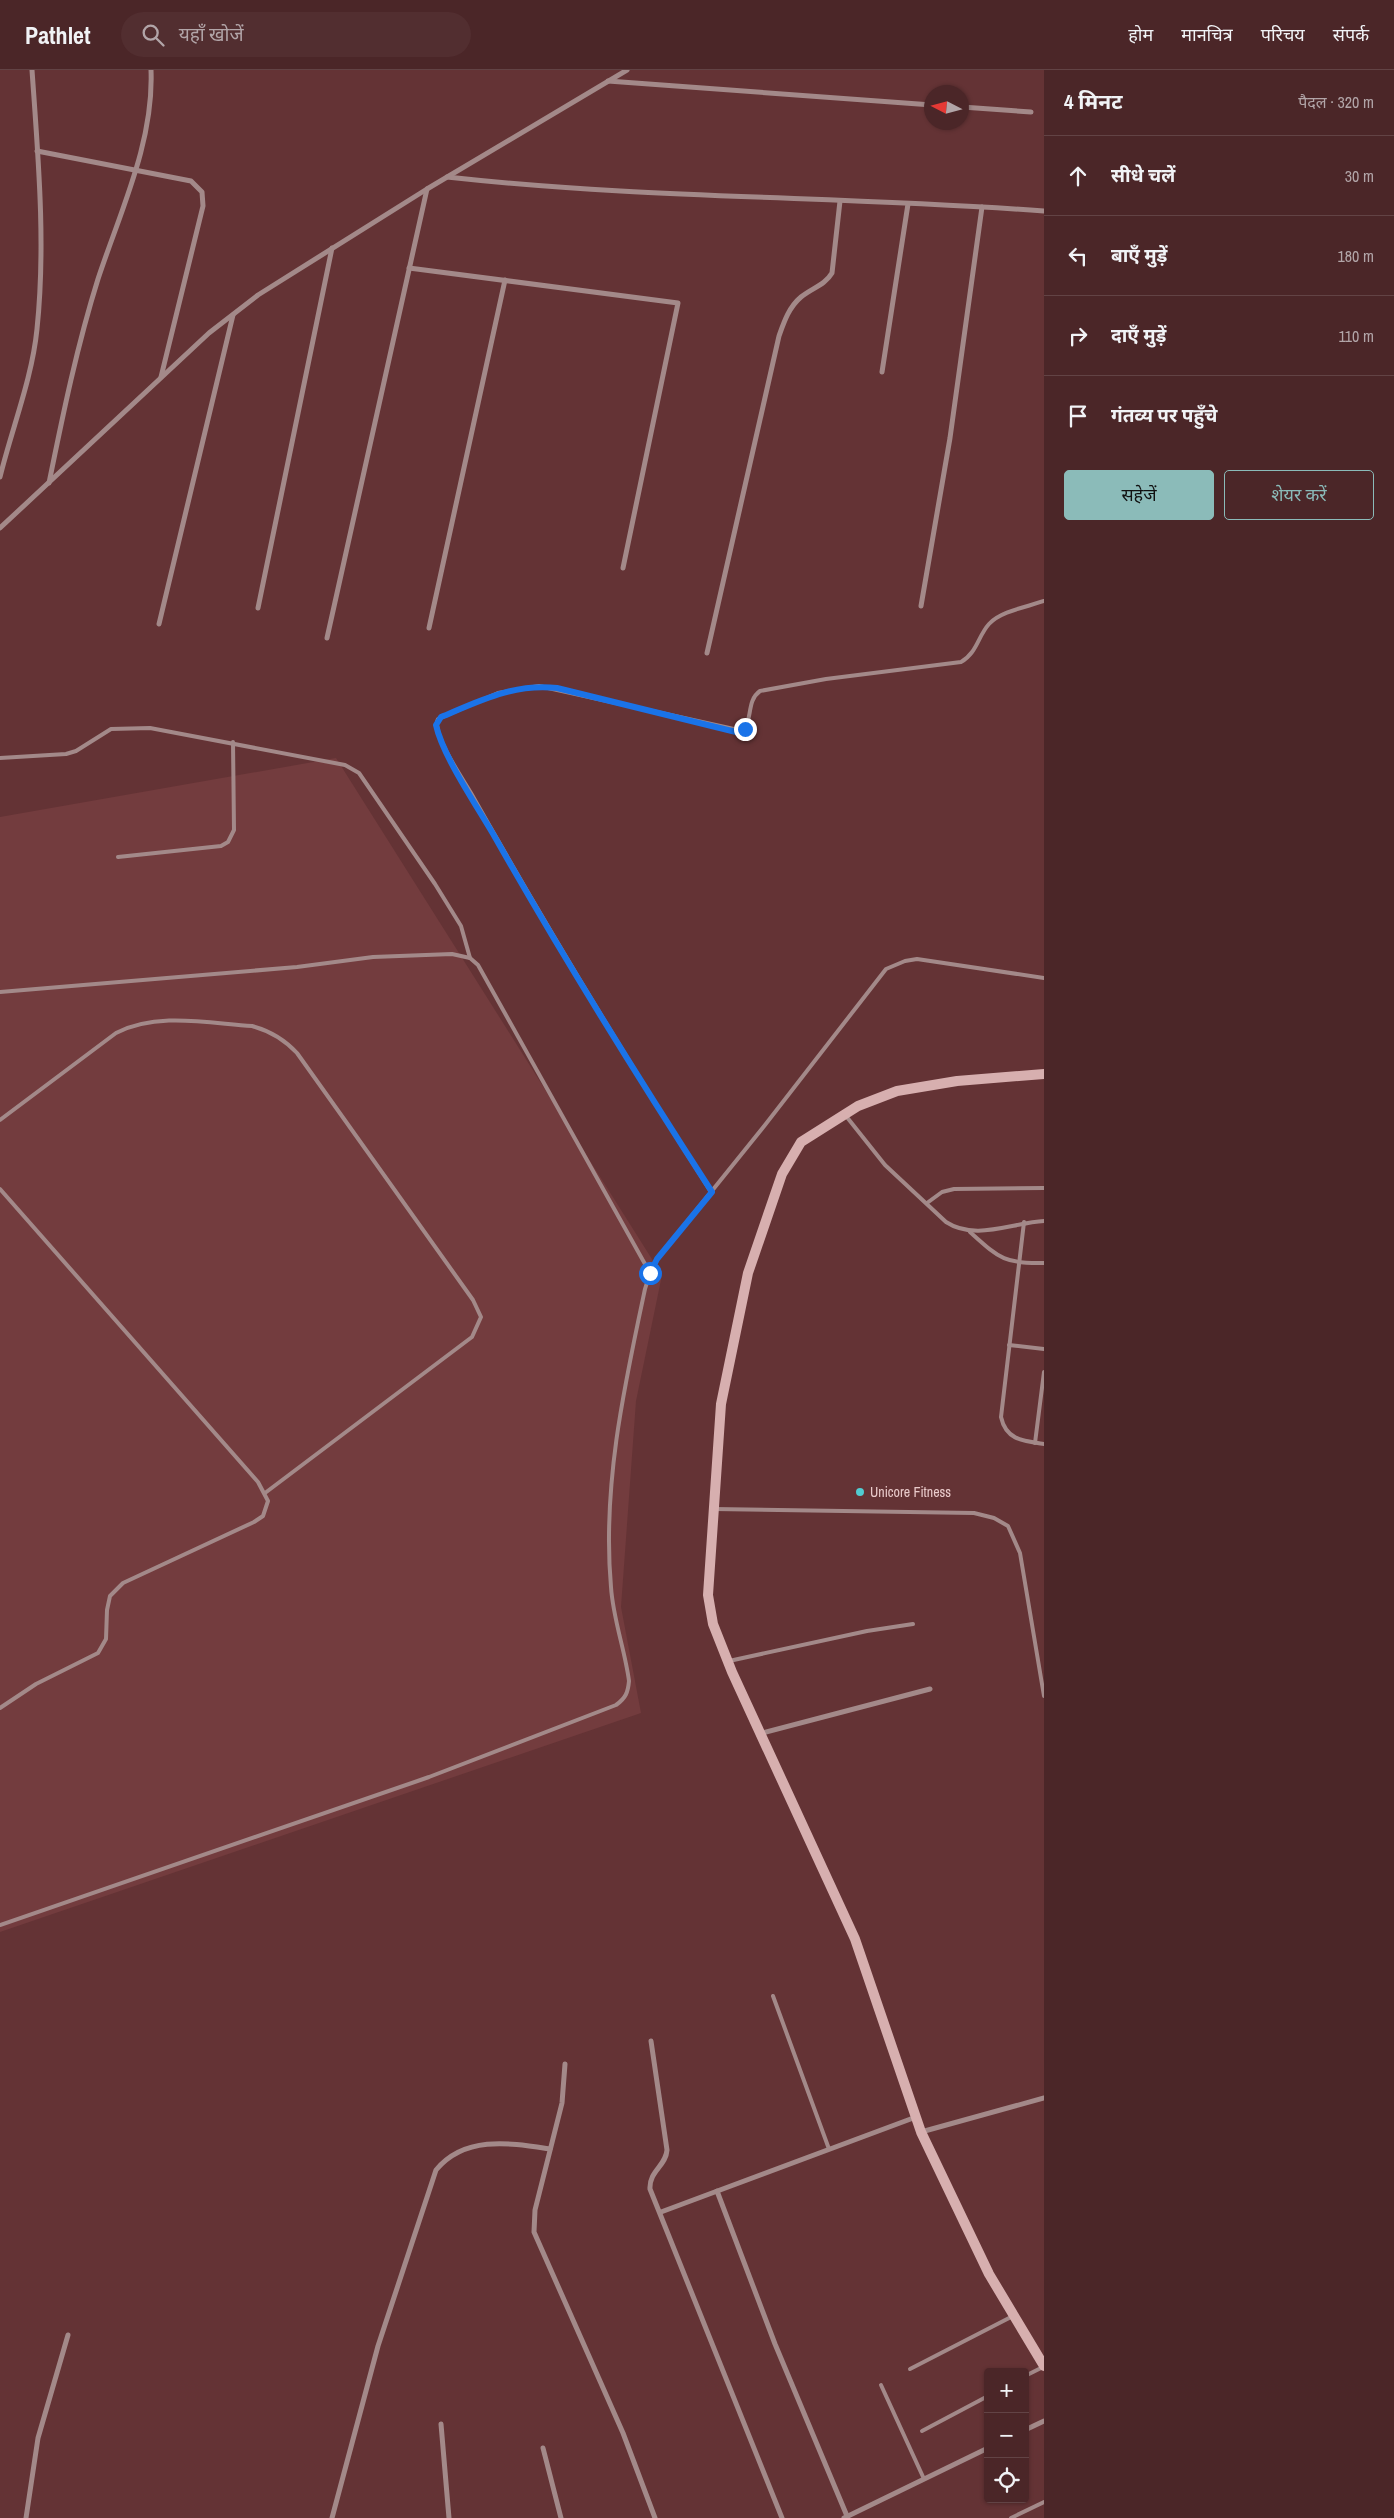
<!DOCTYPE html>
<html lang="hi">
<meta charset="utf-8">
<style>
body{margin:0;font-family:"Archivo Narrow","Noto Sans Devanagari",sans-serif;background:#522e30;color:#f1f3f6}
.controls{position:absolute;right:15px;bottom:15px;display:grid;overflow:hidden;border-radius:5px;box-shadow:0 1px 4px #0004}
.controls button{width:45px;height:45px;display:grid;place-items:center;padding:0;border:0;border-bottom:1px solid #624345;background:#4b2628;color:#f1f3f6;font:25px sans-serif}
.compass{position:absolute;left:924px;top:15px;width:45px;height:45px;border-radius:50%;background:#4b2628;box-shadow:0 1px 4px #0004;rotate:276deg}
.stop{position:absolute;width:15px;height:15px;margin:-11px;border:4px solid #1a73e8;border-radius:50%;background:#fff}
.stop.end{background:#1a73e8;border-color:#fff;box-shadow:0 1px 5px #0008}
.list{margin:0;padding:0;list-style:none}
h2{display:flex;justify-content:space-between;align-items:center;height:65px;margin:0;padding:0 20px;font-size:21px}
h2 small{font-size:16px;font-weight:400;color:#b2a5a8}
.list li{display:grid;grid-template-columns:32px 1fr auto;gap:15px;align-items:center;box-sizing:border-box;height:80px;padding:0 20px;border-top:1px solid #624345}
.list b{display:block;font-size:19px;white-space:nowrap}
.list em{font-size:16px;font-style:normal;color:#b2a5a8}
.actions{display:flex;gap:10px;padding:15px 20px}
.actions a{flex:1;padding:11px 0;border:1px solid #8bbbb9;border-radius:5px;text-align:center;font-size:18px;color:#8bbbb9}
.actions .main{background:#8bbbb9;color:#111}
.icon{flex:none;width:28px;height:28px;fill:none;stroke:currentColor;stroke-width:2;stroke-linecap:round;stroke-linejoin:round}
.map{position:relative;flex:none;width:1044px;height:2448px;overflow:hidden}
header{display:flex;align-items:center;gap:30px;box-sizing:border-box;height:70px;padding:0 25px;background:#4b2628;border-bottom:1px solid #624345}
header strong{font-size:24px}
nav{display:flex;gap:28px;margin-inline-start:auto;font-size:18px}
.search{width:350px;height:45px;background:#522e30;display:flex;align-items:center;gap:12px;box-sizing:border-box;padding:0 18px;border-radius:28px;color:#b2a5a8;font-size:19px}
main{display:flex}
aside{flex:1;background:#4b2628}
.map>svg:first-child{display:block}
</style>
<header>
<strong>Pathlet</strong>
<div class="search"><svg class="icon" aria-label="search" viewBox="0 0 24 24"><circle cx="10" cy="10" r="6"/><path d="M15 15l6 6"/></svg>यहाँ खोजें</div>
<nav><a>होम</a><a>मानचित्र</a><a>परिचय</a><a>संपर्क</a></nav>
</header>
<main>
<div class="map">
<svg width="1044" height="2448" viewBox="0 0 1044 2448">
<rect width="100%" height="100%" fill="#643335"/>
<polygon fill="#733c3e" points="336,688 662,1205 636,1331 621,1537 641,1643 0,1862 0,747"/>
<g fill="none" stroke-linecap="round" stroke-linejoin="round">
<g stroke="#a38989" stroke-width="4">
<polyline points="0,688 66,684 76,681 111,659 150,658 345,695 359,703 435,814 461,856 470,888"/>
<polyline points="118,787 221,776 228,772 234,760 233,672"/>
<polyline points="0,922 297,897 373,887 452,884 470,888 478,895 650,1203"/>
<path d="M846,1046L885,1095L946,1152C975,1171 1011,1153 1044,1151"/>
<path d="M0,1050L116,963C157,942 207,953 252,956C271,961 284,969 297,983L473,1230L481,1247L472,1267L265,1423"/>
<polyline points="0,1119 258,1412 268,1431 263,1446 254,1452 123,1513 110,1526 107,1540 106,1569 98,1583 36,1614 0,1638"/>
<path d="M711,1122C628,991 547,858 471,723C463,709 431,663 438,649L498,623L539,616L743,661C753,650 746,631 760,621L826,609L961,592C977,583 978,566 989,554C1001,541 1027,537 1044,531"/>
<polyline points="927,1133 942,1122 954,1119 1044,1118"/>
<path d="M1024,1152L1001,1347C1006,1370 1023,1371 1044,1374"/>
<path d="M970,1162C999,1188 1004,1194 1044,1193"/>
<polyline points="1009,1275 1044,1279"/>
<polyline points="1035,1373 1044,1302"/>
<polyline points="714,1439 974,1443 994,1448 1008,1456 1020,1483 1044,1626"/>
<polyline points="729,1591 867,1561 913,1554"/>
<path d="M0,1855L429,1707L616,1635C626,1628 628,1622 629,1611C625,1580 613,1549 611,1517C602,1417 624,1317 645,1219L650,1203L657,1189L765,1055L886,899L905,891L917,889L1044,908"/>
<polyline points="773,1926 829,2079"/>
<polyline points="910,2299 1013,2246"/>
<polyline points="1025,2306 1043,2297"/>
<polyline points="881,2315 924,2409"/>
<polyline points="922,2361 988,2326"/>
<polyline points="1011,2448 1044,2432"/>
</g>
<g stroke="#a38989" stroke-width="5">
<polyline points="608,11 932,35"/>
<polyline points="962,37 1031,42"/>
<polyline points="37,81 191,111 202,122 203,136 161,307"/>
<path d="M447,107C646,129 845,126 1044,141"/>
<polyline points="409,198 678,233 623,498"/>
<polyline points="882,302 908,134"/>
<path d="M0,407C12,358 32,309 37,259C46,173 38,86 32,0"/>
<path d="M49,413C63,344 77,276 98,209C120,142 154,72 151,0"/>
<polyline points="0,458 209,263 258,225 427,119 627,0"/>
<polyline points="921,536 950,368 982,137"/>
<polyline points="258,538 332,178"/>
<polyline points="159,554 233,245"/>
<polyline points="429,558 505,210"/>
<polyline points="327,568 427,119"/>
<path d="M707,583L779,266C784,252 789,237 801,227C812,218 825,215 832,203L840,131"/>
<polyline points="762,1663 930,1619"/>
<path d="M651,1971L667,2080C666,2096 649,2101 650,2119L782,2448"/>
<polyline points="565,1994 562,2033 535,2140 534,2162 623,2363 655,2448"/>
<polyline points="921,2062 1044,2028"/>
<polyline points="717,2121 775,2274 847,2446"/>
<polyline points="661,2142 916,2047"/>
<polyline points="441,2354 449,2448"/>
<polyline points="1025,2360 1044,2351"/>
<polyline points="543,2378 561,2448"/>
<polyline points="26,2448 38,2368 68,2265"/>
<path d="M332,2448L378,2276L436,2100C465,2065 510,2073 550,2079"/>
<polyline points="844,2448 988,2378"/>
</g>
<polyline stroke="#d7afaf" stroke-width="10" points="1044,1004 957,1011 897,1021 858,1036 801,1072 782,1104 748,1203 721,1334 708,1525 713,1554 732,1602 855,1869 921,2062 989,2204 1044,2296"/>
</g>
<g fill="none" stroke-linecap="round" stroke-linejoin="round">
<path stroke="#1a73e8" stroke-width="6" d="M650,1203L657,1189L712,1122C637,1006 564,889 496,769C479,739 443,687 436,655L441,647C479,631 514,613 557,618L736,662L745,659"/>
</g>
<circle fill="#51ccd1" stroke="#643335" stroke-width="2" cx="860" cy="1422" r="5"/>
<g text-anchor="middle" stroke-width="4" stroke-linejoin="round" paint-order="stroke">
<g font-size="14" fill="#e9caca" stroke="#643335" text-anchor="start">
<text x="870" y="1427">Unicore Fitness</text>
</g>
</g>
</svg>
<div class="controls">
<button>+</button>
<button>−</button>
<button><svg class="icon" aria-label="locate" viewBox="0 0 24 24"><circle cx="12" cy="12" r="6"/><path d="M12 2v4M12 18v4M2 12h4M18 12h4"/></svg></button>
</div>
<svg class="compass" viewBox="-18 -18 36 36"><path d="M0-13l5 13h-10z" fill="#e53935"/><path d="M0 13l5-13h-10z" fill="#b2a5a8"/></svg>
<div class="stop" style="left:650px;top:1203px"></div>
<div class="stop end" style="left:745px;top:659px"></div>
</div>
<aside>
<h2>4 मिनट<small>पैदल · 320 m</small></h2>
<ul class="list">
<li><svg class="icon" aria-label="ahead" viewBox="0 0 24 24"><path d="M12 20V5M6 11l6-6 6 6"/></svg><div><b>सीधे चलें</b></div><em>30 m</em></li>
<li><svg class="icon" aria-label="left" viewBox="0 0 24 24"><path d="M17 20v-9H6M10 6l-5 5 5 5"/></svg><div><b>बाएँ मुड़ें</b></div><em>180 m</em></li>
<li><svg class="icon" aria-label="right" viewBox="0 0 24 24"><path d="M7 20v-9h11M14 6l5 5-5 5"/></svg><div><b>दाएँ मुड़ें</b></div><em>110 m</em></li>
<li><svg class="icon" aria-label="arrive" viewBox="0 0 24 24"><path d="M6 21V4h12l-3 4 3 4H6"/></svg><div><b>गंतव्य पर पहुँचे</b></div></li>
</ul>
<div class="actions"><a class="main">सहेजें</a><a>शेयर करें</a></div>
</aside>
</main>
